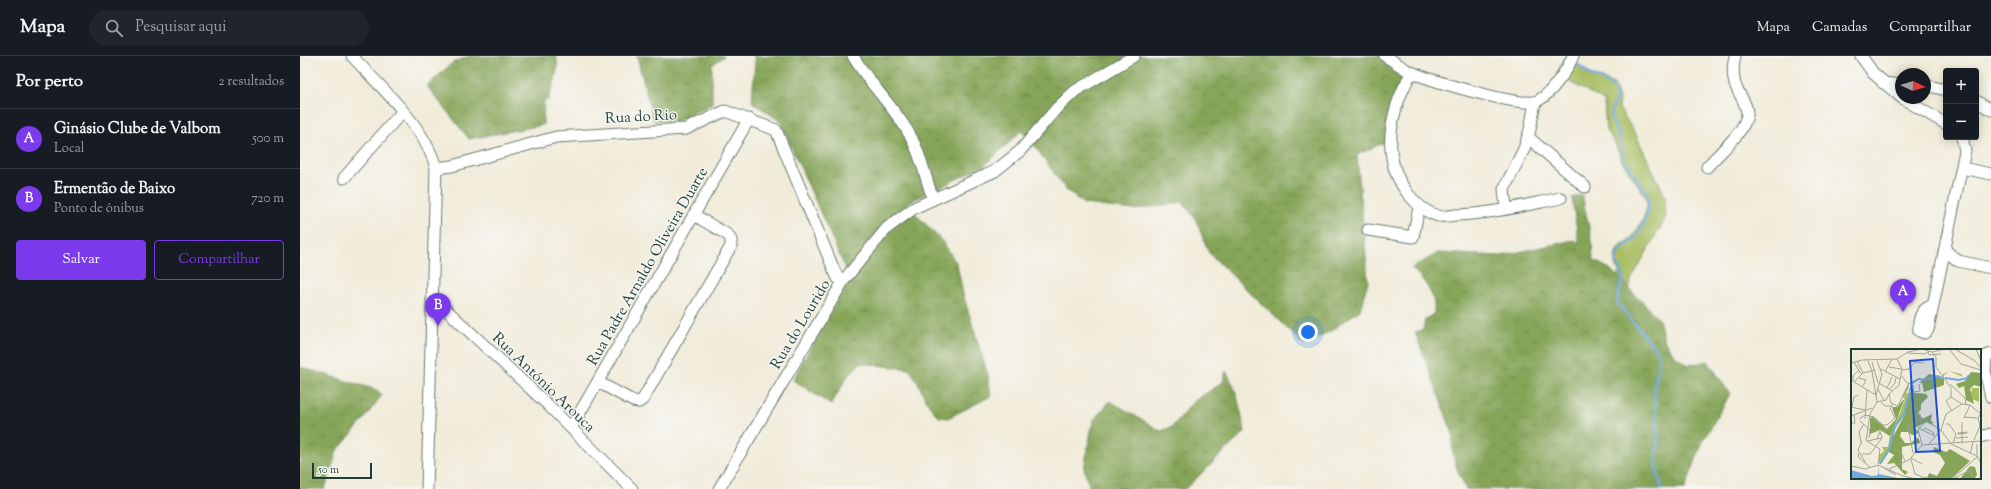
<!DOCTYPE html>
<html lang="pt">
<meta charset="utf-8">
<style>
body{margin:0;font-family:"Sorts Mill Goudy",serif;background:#20242c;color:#f1f3f6}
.controls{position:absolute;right:12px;top:12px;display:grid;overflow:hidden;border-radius:4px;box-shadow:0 2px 10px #0003}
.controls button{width:36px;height:36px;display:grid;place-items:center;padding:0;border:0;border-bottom:1px solid #363941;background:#171b24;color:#f1f3f6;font:20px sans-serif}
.compass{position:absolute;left:1595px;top:12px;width:36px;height:36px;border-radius:50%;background:#171b24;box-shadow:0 2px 10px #0003;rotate:94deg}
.scale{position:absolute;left:12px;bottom:10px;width:60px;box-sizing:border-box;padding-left:4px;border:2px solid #1f3d34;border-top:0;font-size:11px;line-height:14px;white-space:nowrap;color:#1f3d34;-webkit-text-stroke:3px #f6f6f2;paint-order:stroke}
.you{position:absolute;left:1008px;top:276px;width:14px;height:14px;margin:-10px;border:3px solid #fff;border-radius:50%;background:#1a73e8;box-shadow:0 0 0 6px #1a73e833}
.badge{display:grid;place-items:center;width:26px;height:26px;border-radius:50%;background:#7c3aed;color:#fff;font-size:13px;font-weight:700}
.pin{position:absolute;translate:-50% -33px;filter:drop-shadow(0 1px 2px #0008)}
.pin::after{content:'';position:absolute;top:21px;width:14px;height:12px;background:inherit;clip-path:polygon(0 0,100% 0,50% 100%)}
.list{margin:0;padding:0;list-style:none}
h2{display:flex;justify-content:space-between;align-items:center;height:52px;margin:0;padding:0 16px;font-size:17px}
h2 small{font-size:13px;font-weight:400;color:#9ea1a6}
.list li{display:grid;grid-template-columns:26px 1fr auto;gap:12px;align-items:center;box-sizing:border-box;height:60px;padding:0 16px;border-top:1px solid #363941}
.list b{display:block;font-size:15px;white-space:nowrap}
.list p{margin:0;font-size:13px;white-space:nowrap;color:#9ea1a6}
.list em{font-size:13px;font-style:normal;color:#9ea1a6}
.actions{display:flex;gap:8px;padding:12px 16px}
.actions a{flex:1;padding:9px 0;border:1px solid #7c3aed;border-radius:4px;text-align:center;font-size:14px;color:#7c3aed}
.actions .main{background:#7c3aed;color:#fff}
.icon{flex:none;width:22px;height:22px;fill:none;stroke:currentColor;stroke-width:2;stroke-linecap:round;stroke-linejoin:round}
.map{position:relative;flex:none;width:1691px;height:433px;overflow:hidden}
header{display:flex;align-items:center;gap:24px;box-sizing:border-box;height:56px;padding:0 20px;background:#171b24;border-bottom:1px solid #363941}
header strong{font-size:19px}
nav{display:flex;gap:22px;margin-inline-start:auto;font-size:14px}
.search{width:280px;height:36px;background:#20242c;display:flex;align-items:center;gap:10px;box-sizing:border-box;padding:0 14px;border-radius:22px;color:#9ea1a6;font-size:15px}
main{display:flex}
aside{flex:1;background:#171b24}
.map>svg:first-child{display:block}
</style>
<header>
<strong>Mapa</strong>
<div class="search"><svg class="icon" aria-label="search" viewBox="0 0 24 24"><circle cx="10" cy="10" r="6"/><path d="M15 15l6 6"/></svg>Pesquisar aqui</div>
<nav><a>Mapa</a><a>Camadas</a><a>Compartilhar</a></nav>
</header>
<main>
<aside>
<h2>Por perto<small>2 resultados</small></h2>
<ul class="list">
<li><span class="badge">A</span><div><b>Ginásio Clube de Valbom</b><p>Local</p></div><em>500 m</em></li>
<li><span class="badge">B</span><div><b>Ermentão de Baixo</b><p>Ponto de ônibus</p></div><em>720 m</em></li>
</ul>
<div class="actions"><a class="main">Salvar</a><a>Compartilhar</a></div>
</aside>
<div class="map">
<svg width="1691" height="433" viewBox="0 0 1691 433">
<defs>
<pattern id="forest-crowns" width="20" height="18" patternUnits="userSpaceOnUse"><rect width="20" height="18" fill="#86a559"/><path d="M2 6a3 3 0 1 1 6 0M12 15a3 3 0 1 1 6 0" fill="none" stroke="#6d884a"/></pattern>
</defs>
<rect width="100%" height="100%" fill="#f6f6f2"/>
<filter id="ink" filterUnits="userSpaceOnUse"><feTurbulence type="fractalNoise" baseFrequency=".025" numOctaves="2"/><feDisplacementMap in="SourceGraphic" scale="8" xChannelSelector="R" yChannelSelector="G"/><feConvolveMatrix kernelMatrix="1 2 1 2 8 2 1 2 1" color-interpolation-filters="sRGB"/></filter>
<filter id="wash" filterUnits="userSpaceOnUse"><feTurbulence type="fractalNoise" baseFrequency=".012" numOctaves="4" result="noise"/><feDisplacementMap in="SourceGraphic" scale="16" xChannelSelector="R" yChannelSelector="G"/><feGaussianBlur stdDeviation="0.9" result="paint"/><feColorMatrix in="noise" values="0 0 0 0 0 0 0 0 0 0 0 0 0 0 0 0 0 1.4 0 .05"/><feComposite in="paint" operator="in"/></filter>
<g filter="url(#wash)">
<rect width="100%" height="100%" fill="#f1ecda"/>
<path fill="#a9be63" stroke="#647e4c" d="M1266,0H1270V2L1292,19L1314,28L1319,41V52L1335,77L1365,140L1366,161L1331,224L1329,236L1315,225L1319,215L1315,210C1315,204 1315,194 1320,190C1323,188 1326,188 1328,186C1338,174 1350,156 1346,141L1322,105L1315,87L1306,75L1304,45L1256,18Z"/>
<g fill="url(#forest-crowns)" stroke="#527146">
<path d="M169,0H256C261,12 252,32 248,44L244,45L243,69L169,83L127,30L151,8Z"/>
<polygon points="337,0 424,0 412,9 412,48 378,65 353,64"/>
<path d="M453,0H1089L1084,7L1101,23L1088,58L1085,86L1057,99L1068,225L1060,254L1032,274L1004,289L909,197L895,162L882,146L833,154L784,148L766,134L732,86L721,75L685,109L606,148L642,185L657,208L663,238L688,319L691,340L648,362L639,361C625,348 621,328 609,313L560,307L547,321L531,349L493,324L549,221L480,65L452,46L455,3Z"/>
<path d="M1282,139L1292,185L1293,204L1310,213L1359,263L1364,284L1374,299L1389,309L1408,305L1430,338L1403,385L1385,433H1166C1157,415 1150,398 1153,378L1115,276L1123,274L1125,264L1134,257C1136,238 1124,225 1112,212L1138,197L1201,200L1274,184L1279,188L1272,142Z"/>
<polygon points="0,311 77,334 82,339 61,367 37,395 25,433 0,433"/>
<path d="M926,315C937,332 941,356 945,376L885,433H790L784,412L793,365L810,345L861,375L872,371L893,346L923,326Z"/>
</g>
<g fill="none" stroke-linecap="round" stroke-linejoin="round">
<path stroke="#73a9e1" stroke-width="2.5" d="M1278,9L1292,20L1307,26L1314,32L1317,40L1312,54L1311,62L1318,77L1322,96L1325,105L1347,138C1352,154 1343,172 1333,184C1324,194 1316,191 1316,208C1318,210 1321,213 1322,216C1326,226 1315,237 1318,248L1358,296L1359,304L1354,332L1358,379L1356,411L1362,433"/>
</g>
</g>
<g filter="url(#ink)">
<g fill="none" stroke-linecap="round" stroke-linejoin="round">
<g stroke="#687a6e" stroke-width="13">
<g id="minor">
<path d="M52,0C81,32 125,70 136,112L127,433"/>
<path d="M553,0C568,26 591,48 607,74C620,95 625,120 633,143"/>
<path d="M1085,0C1094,5 1102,12 1111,16C1132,25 1213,49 1234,46C1248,43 1268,13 1273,0"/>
<polyline points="1561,0 1573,17 1601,41"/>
<path d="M1112,16C1090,54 1079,102 1109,139C1117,149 1125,156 1138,160C1143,161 1150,160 1156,159C1191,158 1226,149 1261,142"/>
<polyline points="1583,27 1601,29"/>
<polyline points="1625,29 1646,34"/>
<polyline points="1602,42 1646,68"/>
<polyline points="1676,45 1691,54"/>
<polyline points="1228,81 1285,131"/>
<path d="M1407,111C1419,96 1443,79 1447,59C1448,48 1438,38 1435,28C1432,18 1433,9 1435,0"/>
<polyline points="136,112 152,110 256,81 386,73 425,55 476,74 534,214 538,222 544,224"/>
<polyline points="1662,112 1691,118"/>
<polyline points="44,122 102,56"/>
<polyline points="1206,152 1204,133 1224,93 1230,74 1235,46"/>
<polyline points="1068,174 1113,181 1119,151"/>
<polyline points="1645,194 1658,205 1691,212"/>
<polyline points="132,245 140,248 248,349 332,433"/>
<path d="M1633,249C1621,253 1618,263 1619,275L1624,277L1628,274L1665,95L1662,81"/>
<polyline points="1691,298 1686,300 1685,315 1691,341"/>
<polyline points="298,326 333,345 339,346 343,343 431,190 431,184 428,179 394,159"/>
<polyline points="271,372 449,63"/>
<polyline points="1680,381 1691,378"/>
<polyline points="419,433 544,224 587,172 614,152 695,115 720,95 756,53 775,35 834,0"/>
</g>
</g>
<use href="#minor" stroke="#fff" stroke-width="11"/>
</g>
</g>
<g text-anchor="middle" stroke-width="3" stroke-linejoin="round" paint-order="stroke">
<g font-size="15" fill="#1f3d34" stroke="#f6f6f2">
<text transform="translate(341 60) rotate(-3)" y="5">Rua do Rio</text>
<text transform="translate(347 210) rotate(-60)" y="5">Rua Padre Arnaldo Oliveira Duarte</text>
<text transform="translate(500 268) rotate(-59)" y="5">Rua do Lourido</text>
<text transform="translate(244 326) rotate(44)" y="5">Rua António Arouca</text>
</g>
</g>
<g transform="translate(1551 293)">
<rect width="130" height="130" fill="#f1ecda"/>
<path d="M98,22L110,25L112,28L119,29L121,26L123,27L130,38L122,27L119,29L112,28L98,22L93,26V31L86,29L78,32L68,30L62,35H58L57,41L55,43L59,47L54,65L44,80L40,100L28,115V106L33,102L31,98H37L40,80L49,64L54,50L51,47L58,34L68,29L74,31L87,27L92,30V25ZM121,39H128V53L119,49Z" fill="#a9be63"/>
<path d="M120,23L130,24V38L123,36L119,40L123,55L115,51L113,37L108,39L105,35L114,32ZM78,25L88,27L93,31V36L73,43L71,34H68ZM58,43L75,45L77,48L70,55V60L67,64L71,70L81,65L80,72L82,73L81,76L75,73L64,79L68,84L61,86L57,83H50L49,87L54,94H60L65,89L68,90L69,94L51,98V120L57,123L54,126L43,114L36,115L43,106L38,103L41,90L54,65ZM54,49L39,87L29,81L19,85V69L22,68L36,80L45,70L41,58H46ZM83,98L95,103L99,100L119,112L100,130H76L78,124L86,127L94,114L89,106L82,103ZM119,117L124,118L126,126L123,130H109Z" fill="#86a559"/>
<path d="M28,117V125L51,130H0V121L21,127L27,126Z" fill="#73a9e1"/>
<path fill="none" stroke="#73a9e1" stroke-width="2" d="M94,29L108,31L116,29L118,26M61,34L68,30L74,31L87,27L93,30M29,115L38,101L44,77L53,65L60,37"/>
<path fill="none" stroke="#9da698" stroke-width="1" d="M98,0L110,15L130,21M104,0L124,12L130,19M125,0L130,12M77,3L78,6L90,5M81,3L85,8V18L100,39V48M56,4L74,5L78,2M6,12L12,24M17,12L21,22L26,53M3,13L10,25M21,13L27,34M0,14L11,11L46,10L57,3L71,0L81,3L94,0M38,18L50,20M30,20L49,30M51,21L58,20L64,13L73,14M34,23L41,10M51,27L55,33L63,37L61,55L72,70L90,81L100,95L126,107M8,29L15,31L12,37M2,33V27L8,21M3,33L25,46L31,25L26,12M3,33L12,24L24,21M28,34L41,42M99,35L114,49L115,56M36,39L41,28M27,40L33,52M39,40L44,34L45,29M62,43L69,42L68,35M38,45L40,54L47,57L58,34M100,48L111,55L119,56L130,65M100,48L95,52L101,62M26,53L35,51L38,45L48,36L51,20L46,10M30,53L34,57H41M0,58L14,61M1,58L3,48L7,46M0,67L21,59M113,68L126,69M113,69L119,56M8,70L14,66L23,68L32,76H36L44,69L39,59L42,56M14,70L16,41M9,72L19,81L18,89M111,73V94M0,74H4L3,66M95,75H98L105,85L102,94M67,79L84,87M72,81L74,79L83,84L82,86M116,83V84L107,85V84ZM105,89L117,88M123,91L129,77L127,69L130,64M11,92L7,101L14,113M15,92L19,65L26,53M16,92L31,89L29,82L26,90M16,92L29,100L27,115M10,93L8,83L13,75M78,95L90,81L95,65L111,55M126,95V107L130,115M71,96L67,80L75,73M49,101L54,112M7,104L8,109L19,118M62,104L57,78L71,69M11,105H19L31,89M119,105L122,93M60,109L71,115M60,110L64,125L72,128M27,116L52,127L65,130M0,117L14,120L27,116M33,119L45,126M38,120L58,111L71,96L130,92M104,129L119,121L123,130M68,130L75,128L80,130M101,130L126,108"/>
<path fill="#1d4ed8" fill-opacity="0.15" stroke="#1d4ed8" stroke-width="2" d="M82,10L89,102L65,103L59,12Z"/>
<rect width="130" height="130" fill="none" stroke="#1f3d34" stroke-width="2"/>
</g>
</svg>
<div class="controls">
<button>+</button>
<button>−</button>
</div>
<svg class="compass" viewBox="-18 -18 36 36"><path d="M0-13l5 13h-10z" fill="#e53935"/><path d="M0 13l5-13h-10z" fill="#9ea1a6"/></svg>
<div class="scale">50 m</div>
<div class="you"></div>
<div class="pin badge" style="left:1603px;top:256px">A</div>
<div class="pin badge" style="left:138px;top:270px">B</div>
</div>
</main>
